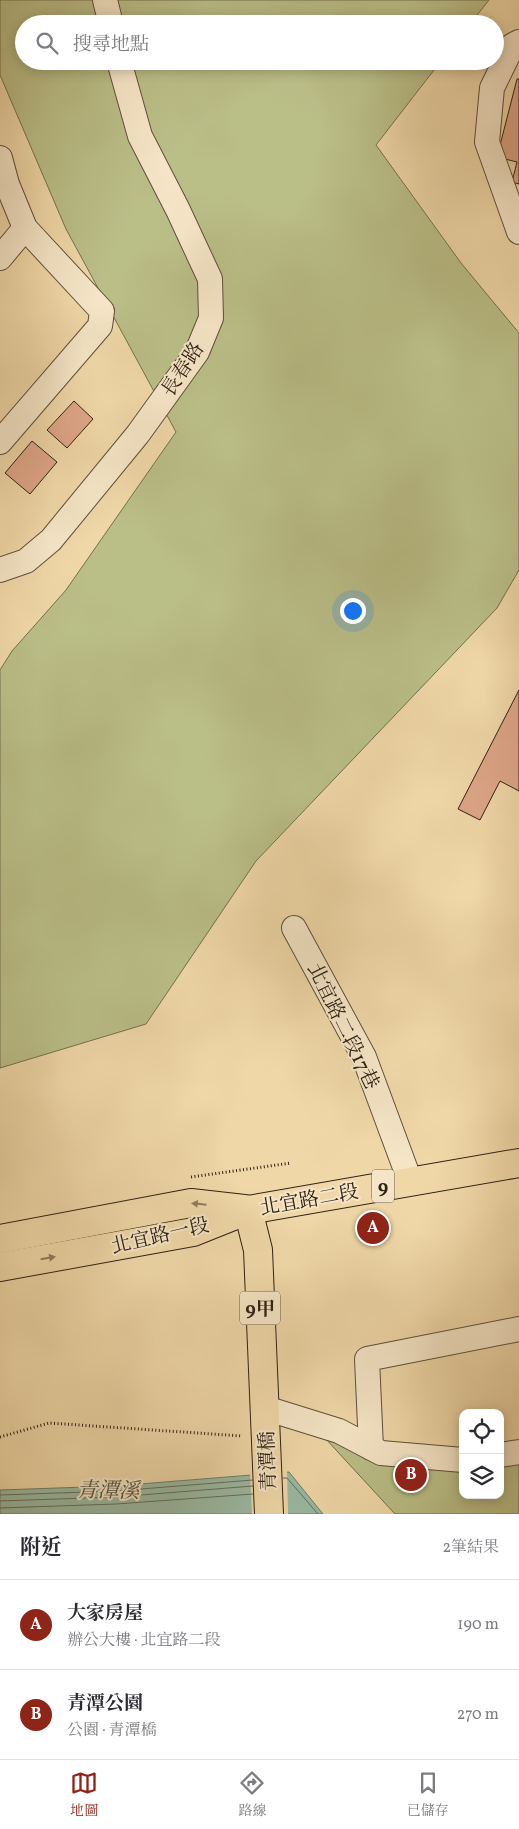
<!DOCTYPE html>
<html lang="zh-TW">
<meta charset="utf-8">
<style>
body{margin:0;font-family:Vollkorn,"Noto Serif TC",serif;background:#f7f7f7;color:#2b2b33}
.controls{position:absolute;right:15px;bottom:15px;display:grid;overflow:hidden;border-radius:10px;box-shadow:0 2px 12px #0003}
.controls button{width:45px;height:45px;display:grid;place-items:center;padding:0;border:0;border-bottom:1px solid #e1e1e2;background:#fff;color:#2b2b33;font:25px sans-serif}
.you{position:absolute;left:352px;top:610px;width:18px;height:18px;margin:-12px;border:4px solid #fff;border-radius:50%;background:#1a73e8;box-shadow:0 0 0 8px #1a73e833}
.badge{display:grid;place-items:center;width:32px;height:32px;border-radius:50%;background:#8f2418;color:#fff;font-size:16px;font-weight:700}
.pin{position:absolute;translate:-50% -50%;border:2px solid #fff;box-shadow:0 1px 5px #0006}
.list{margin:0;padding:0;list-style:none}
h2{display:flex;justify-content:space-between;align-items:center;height:65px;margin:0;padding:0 20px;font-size:21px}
h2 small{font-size:16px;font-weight:400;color:#7c7c81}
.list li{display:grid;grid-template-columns:32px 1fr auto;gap:15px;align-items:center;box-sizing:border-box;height:90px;padding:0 20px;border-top:1px solid #e1e1e2}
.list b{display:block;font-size:19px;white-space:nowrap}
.list p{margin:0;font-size:16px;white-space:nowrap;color:#7c7c81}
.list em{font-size:16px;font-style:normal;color:#7c7c81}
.icon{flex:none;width:28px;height:28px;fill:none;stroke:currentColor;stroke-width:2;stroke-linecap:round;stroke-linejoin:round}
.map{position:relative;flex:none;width:519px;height:1514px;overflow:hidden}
.search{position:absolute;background:#fff;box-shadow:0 2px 12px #0003;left:15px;right:15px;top:15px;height:55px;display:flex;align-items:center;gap:12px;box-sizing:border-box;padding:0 18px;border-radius:28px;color:#7c7c81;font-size:19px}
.sheet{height:245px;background:#fff}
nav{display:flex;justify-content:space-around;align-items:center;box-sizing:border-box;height:70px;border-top:1px solid #e1e1e2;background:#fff;font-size:14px;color:#7c7c81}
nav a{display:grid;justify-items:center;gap:2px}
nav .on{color:#8f2418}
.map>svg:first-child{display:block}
</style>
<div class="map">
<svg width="519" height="1514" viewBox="0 0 519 1514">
<rect width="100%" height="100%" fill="#efd7a7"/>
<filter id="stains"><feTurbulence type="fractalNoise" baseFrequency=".004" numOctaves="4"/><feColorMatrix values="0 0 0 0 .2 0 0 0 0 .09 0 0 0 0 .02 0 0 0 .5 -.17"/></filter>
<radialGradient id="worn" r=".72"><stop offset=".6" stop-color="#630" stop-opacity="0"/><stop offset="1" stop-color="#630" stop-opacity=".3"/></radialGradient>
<g fill="#babe87" stroke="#74704e">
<polygon points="0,0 489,0 470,24 24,24 24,61 441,61 376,145 461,263 519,333 519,570 497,608 256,861 146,1024 0,1068 0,670 12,651 66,590 176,432 66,229 0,75"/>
<polygon points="324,1437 463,1452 463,1495 500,1495 500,1455 519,1452 519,1514 395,1514"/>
</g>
<polygon fill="#9abaa3" stroke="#6f7d6a" points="289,1472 323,1514 0,1514 0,1490 115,1486"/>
<polygon fill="#efd7a7" points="287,1470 288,1514 252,1514 250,1473"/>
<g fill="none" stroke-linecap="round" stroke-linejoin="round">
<g stroke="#646e5c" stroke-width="1">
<polyline points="283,1478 287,1478 318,1514"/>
<polyline points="0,1495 116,1491 253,1480"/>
<polyline points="0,1501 116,1497 253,1486"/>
<polyline points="0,1508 116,1504 253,1494"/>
</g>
</g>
<g fill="#dea687" stroke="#2f2215">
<polygon points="517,79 519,79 519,184 512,182 517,162 497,157"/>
<polygon points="74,401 93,419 67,448 47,430"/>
<polygon points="32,441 57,462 30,494 5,473"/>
<polygon points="519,690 519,791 500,781 480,820 458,809"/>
</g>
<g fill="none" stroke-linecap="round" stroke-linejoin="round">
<g stroke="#5f4f3a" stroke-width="26">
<g id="minor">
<polyline points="105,0 111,24"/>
<polyline points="519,42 513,45 492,88 487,142 519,232"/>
<polyline points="0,158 7,184 25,228 102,311 100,326 0,442"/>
<polyline points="0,258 25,228"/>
<polyline points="0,570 26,561 51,540 138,434 197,352 211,318 210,279 178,210 140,136 119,61"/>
<polyline points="294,928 364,1057 410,1181"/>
<polyline points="265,1408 339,1431 381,1453 463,1460"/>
<polyline points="371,1448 367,1359 519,1329"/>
<polyline points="500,1455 519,1452"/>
</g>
</g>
<g stroke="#2f2215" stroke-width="30">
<g id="major">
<polyline points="248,1210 258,1250 269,1514"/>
<polyline points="0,1239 191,1203 244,1209"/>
<polyline points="0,1267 193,1232 248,1210 519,1163"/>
</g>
</g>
<g stroke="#2f2215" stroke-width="3" stroke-dasharray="1 2.5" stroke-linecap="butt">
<polyline points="191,1177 291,1163"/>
<polyline points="0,1437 49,1423 242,1436"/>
</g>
<use href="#minor" stroke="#f5e5c6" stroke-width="24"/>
<use href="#major" stroke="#efd7a7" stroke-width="28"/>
</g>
<defs><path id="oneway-solid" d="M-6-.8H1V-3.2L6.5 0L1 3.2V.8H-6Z" transform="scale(1.25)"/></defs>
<g fill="#8f7c5e">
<use href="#oneway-solid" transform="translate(199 1204) rotate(-174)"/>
<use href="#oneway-solid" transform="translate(48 1258) rotate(-10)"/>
</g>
<g text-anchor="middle" stroke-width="4" stroke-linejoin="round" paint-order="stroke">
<g fill="#f5e5c6" stroke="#6a5c4a" stroke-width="1">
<rect x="372" y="1169.5" width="22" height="33" rx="4"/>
<rect x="240" y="1291.5" width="40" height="33" rx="4"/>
</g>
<g font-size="19" font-weight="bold" fill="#2f2215">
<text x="383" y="1193">9</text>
<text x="260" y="1315">9甲</text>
</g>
<g font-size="20" fill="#2f2215" stroke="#f5e5c6">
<text transform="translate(182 369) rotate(-57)" y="7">長春路</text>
<text transform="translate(344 1026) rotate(64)" y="7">北宜路二段17巷</text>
<text transform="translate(309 1199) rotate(-10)" y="7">北宜路二段</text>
<text transform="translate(160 1235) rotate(-13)" y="7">北宜路一段</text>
<text transform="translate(267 1461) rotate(-92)" y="7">青潭橋</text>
</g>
<g font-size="21" font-style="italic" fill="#4f5040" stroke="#f5e5c6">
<text transform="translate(108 1490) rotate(1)" y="7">青潭溪</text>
</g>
</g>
<rect width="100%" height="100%" filter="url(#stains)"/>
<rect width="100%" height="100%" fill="url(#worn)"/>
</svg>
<div class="controls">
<button><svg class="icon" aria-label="locate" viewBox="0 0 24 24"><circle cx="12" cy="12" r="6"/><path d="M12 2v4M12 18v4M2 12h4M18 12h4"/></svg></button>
<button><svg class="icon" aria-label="layers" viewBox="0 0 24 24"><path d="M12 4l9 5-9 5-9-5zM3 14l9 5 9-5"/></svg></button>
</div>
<div class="you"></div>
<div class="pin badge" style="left:373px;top:1228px">A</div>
<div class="pin badge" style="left:411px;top:1475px">B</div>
<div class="search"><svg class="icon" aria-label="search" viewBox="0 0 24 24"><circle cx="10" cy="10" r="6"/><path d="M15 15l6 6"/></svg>搜尋地點</div>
</div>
<section class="sheet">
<h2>附近<small>2筆結果</small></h2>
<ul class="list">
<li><span class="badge">A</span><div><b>大家房屋</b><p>辦公大樓 · 北宜路二段</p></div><em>190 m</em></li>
<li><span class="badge">B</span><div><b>青潭公園</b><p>公園 · 青潭橋</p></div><em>270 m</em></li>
</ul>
</section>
<nav>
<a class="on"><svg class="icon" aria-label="map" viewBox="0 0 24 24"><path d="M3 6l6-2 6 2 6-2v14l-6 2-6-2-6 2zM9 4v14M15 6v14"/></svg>地圖</a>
<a><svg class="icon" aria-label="directions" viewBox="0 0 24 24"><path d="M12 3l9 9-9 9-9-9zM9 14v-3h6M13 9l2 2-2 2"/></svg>路線</a>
<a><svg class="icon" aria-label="saved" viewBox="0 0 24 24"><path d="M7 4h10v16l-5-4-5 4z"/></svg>已儲存</a>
</nav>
